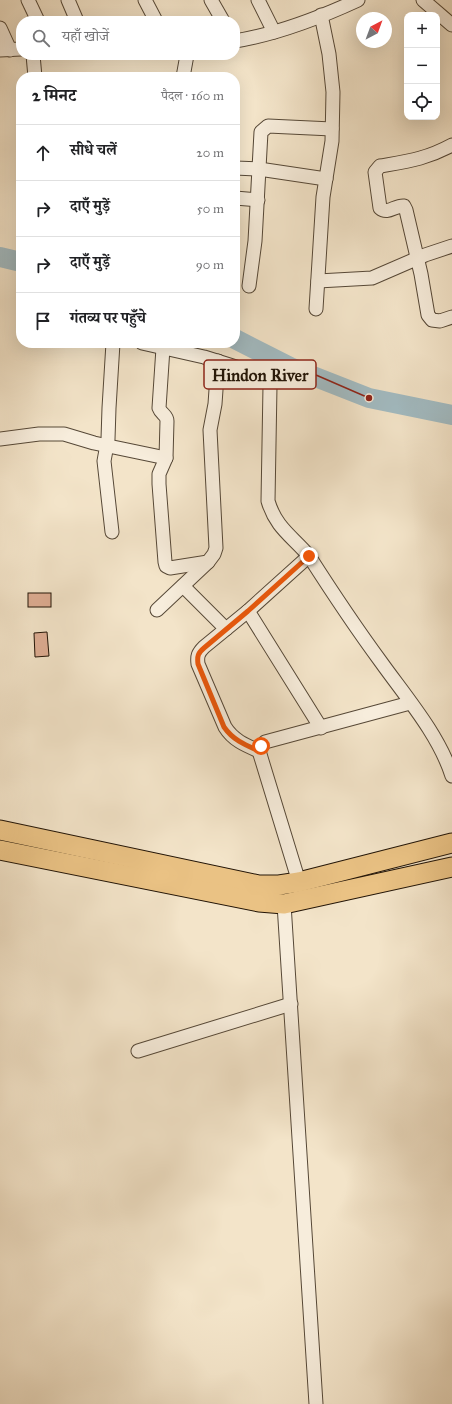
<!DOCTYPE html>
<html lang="hi">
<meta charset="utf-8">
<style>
body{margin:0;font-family:"IM FELL Great Primer","Noto Serif Devanagari",serif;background:#f2f2f2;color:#202124}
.controls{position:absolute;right:12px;top:12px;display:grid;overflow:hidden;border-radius:8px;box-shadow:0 4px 16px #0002}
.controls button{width:36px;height:36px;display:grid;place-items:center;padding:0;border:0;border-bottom:1px solid #e0e0e0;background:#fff;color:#202124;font:20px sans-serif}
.compass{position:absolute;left:356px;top:12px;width:36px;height:36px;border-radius:50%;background:#fff;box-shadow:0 4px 16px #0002;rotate:41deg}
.stop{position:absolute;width:12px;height:12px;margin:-9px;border:3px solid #ea580c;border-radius:50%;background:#fff}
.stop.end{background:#ea580c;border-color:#fff;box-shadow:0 1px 4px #0008}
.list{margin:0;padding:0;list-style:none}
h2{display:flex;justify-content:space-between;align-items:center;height:52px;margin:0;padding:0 16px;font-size:17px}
h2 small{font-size:13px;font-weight:400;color:#757577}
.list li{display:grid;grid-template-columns:26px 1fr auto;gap:12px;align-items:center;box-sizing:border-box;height:56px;padding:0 16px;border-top:1px solid #e0e0e0}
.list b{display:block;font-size:15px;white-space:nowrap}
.list em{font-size:13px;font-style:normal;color:#757577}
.icon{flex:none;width:22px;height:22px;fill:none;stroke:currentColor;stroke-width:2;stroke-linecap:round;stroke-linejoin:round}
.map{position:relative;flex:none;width:452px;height:1404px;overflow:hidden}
.search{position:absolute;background:#fff;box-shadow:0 4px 16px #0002;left:16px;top:16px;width:224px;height:44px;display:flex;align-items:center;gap:10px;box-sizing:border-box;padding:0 14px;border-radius:16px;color:#757577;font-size:15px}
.panel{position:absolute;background:#fff;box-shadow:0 4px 16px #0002;left:16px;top:72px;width:224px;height:276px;border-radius:16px}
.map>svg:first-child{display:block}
</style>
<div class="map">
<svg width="452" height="1404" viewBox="0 0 452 1404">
<rect width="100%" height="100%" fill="#f3e4c9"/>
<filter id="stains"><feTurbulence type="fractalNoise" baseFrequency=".005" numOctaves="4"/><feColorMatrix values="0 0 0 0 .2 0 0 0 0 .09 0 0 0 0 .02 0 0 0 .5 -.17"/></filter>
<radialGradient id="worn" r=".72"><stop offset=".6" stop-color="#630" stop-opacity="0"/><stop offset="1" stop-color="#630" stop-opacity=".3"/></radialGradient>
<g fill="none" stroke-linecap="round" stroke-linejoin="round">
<g stroke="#a2bbc2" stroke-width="20">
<polyline points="0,257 21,262"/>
<polyline points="235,339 290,367 369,398 452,415"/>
</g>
</g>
<g fill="#dead93" stroke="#221406">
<rect x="28" y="593" width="23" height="14"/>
<polygon points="47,632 49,656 35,657 34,633"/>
</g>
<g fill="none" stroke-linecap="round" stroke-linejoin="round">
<g stroke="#564837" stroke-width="15">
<g id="minor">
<polyline points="28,0 38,21"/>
<polyline points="68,0 77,21"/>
<polyline points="145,0 156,21"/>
<polyline points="211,0 223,21"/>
<polyline points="258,0 274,32"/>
<polyline points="423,0 452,25"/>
<polyline points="0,28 10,50"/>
<path d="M235,41C278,34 319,18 358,0"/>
<polyline points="0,50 21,49"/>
<polyline points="33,55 35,77"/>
<polyline points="183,77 187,55"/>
<path d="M452,145C426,159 409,161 380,166L375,172L380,208C388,215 395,205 404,206L406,210L421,274L428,315L432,320L440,321L452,317"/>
<polyline points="235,168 259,169 326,179"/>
<polyline points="235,198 258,200"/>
<polyline points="318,281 372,278 425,255 452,246"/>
<polyline points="249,286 255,241 261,132 268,126 332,129"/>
<polyline points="316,309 323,197 332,141 333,92 329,54 321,15"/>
<path d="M142,343L204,357L239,368L261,377L266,380L270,386L268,501C276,528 292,536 309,556C332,592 356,628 381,662C406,697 439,735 452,776"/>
<path d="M163,348L159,408C161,414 167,415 167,421L166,458L159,474V484L165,562L166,566L170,568L208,562"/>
<polyline points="0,439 39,434 64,434 94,443 166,458"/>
<polyline points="112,532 104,461 108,439 109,408 113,343"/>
<polyline points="183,586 226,629"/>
<polyline points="157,610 208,562 214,554 216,548 210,430 215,404 218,361"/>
<polyline points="248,611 321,728"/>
<path d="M259,751C245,745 233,740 225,727L198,664C197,656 198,653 204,647L248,611L309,556"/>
<polyline points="299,882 259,751 261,746 265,742 410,703"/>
<polyline points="284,904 316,1404"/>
<polyline points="138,1051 291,1004"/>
</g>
</g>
<g stroke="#221406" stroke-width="21">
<g id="highway">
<polyline points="0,830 259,885 279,885 299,882 452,843"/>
<polyline points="0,850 259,902 284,904 452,867"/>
</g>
</g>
<use href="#minor" stroke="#f7eddc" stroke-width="13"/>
<use href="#highway" stroke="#eac284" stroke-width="19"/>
</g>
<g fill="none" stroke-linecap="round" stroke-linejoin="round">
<path stroke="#ea580c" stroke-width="5" d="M261,746L259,751C245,745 233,740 224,727L198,664C197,656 198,653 204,648L248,611L309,556"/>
</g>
<path fill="none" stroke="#8f2418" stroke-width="1.5" d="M369 398L316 375"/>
<circle fill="#8f2418" stroke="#f7eddc" stroke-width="1.5" cx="369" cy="398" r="4"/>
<rect fill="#f7eddc" stroke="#8f2418" stroke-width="1.5" x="204" y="360" width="112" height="29" rx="4"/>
<g font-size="17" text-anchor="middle" font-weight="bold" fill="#221406">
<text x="260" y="381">Hindon River</text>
</g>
<rect width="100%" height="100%" filter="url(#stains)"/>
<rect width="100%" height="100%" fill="url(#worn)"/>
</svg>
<div class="controls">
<button>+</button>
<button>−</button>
<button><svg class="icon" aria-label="locate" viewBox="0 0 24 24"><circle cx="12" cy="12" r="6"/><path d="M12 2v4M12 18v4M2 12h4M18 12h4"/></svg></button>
</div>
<svg class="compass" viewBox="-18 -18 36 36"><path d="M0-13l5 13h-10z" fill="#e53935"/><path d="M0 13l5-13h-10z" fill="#757577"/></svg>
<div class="stop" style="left:261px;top:746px"></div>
<div class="stop end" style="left:309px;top:556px"></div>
<div class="search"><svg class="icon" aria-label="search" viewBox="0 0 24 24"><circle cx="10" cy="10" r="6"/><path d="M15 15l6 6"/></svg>यहाँ खोजें</div>
<section class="panel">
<h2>2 मिनट<small>पैदल · 160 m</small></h2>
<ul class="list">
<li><svg class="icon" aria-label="ahead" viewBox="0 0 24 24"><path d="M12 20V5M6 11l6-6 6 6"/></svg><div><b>सीधे चलें</b></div><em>20 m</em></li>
<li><svg class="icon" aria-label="right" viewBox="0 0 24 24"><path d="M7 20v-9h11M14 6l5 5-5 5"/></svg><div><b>दाएँ मुड़ें</b></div><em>50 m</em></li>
<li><svg class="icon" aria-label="right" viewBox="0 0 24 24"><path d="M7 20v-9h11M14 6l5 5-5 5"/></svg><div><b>दाएँ मुड़ें</b></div><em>90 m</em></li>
<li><svg class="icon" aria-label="arrive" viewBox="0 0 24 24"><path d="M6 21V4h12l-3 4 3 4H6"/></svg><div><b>गंतव्य पर पहुँचे</b></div></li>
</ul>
</section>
</div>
